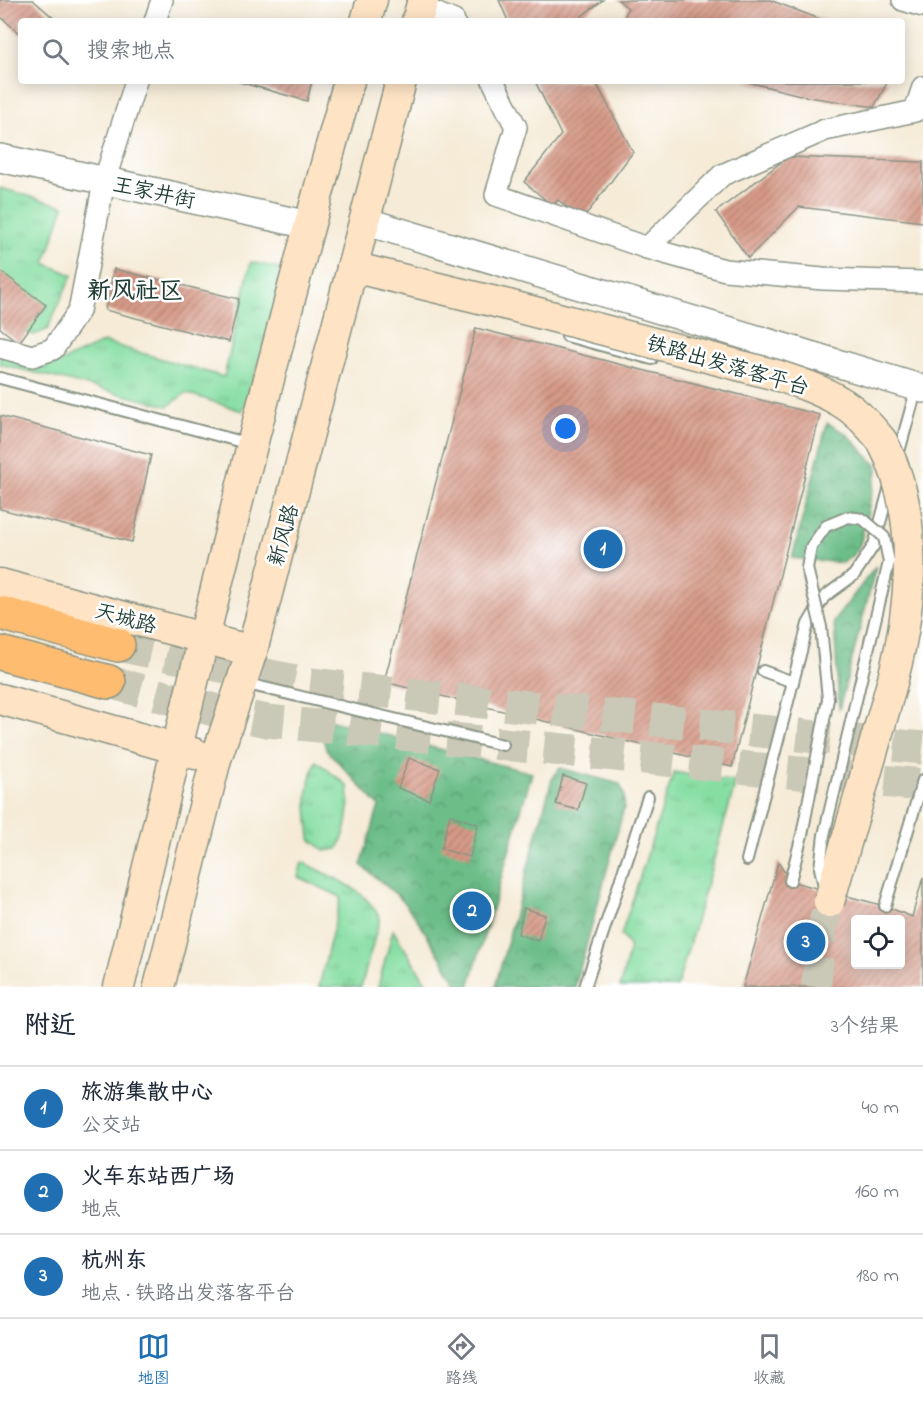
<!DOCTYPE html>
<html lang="zh">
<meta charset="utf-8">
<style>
body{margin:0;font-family:"Indie Flower","LXGW WenKai TC",sans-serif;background:#f6f6f7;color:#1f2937}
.controls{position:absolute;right:18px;bottom:18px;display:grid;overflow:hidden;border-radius:6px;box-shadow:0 3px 15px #0003}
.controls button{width:54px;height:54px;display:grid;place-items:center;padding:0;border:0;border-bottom:2px solid #e0e1e3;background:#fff;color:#1f2937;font:30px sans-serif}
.you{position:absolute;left:566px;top:429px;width:21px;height:21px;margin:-15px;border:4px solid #fff;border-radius:50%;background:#1a73e8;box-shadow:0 0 0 9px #1a73e833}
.badge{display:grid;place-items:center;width:39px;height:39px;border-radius:50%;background:#1f6fb2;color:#fff;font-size:20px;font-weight:700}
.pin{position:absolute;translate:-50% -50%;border:3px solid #fff;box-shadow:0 2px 6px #0006}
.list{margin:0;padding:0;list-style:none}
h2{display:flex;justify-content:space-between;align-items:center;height:78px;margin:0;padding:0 24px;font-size:26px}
h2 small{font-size:20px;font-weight:400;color:#747a83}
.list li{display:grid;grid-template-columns:39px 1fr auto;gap:18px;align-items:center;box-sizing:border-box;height:84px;padding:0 24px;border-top:2px solid #e0e1e3}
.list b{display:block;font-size:22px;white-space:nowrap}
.list p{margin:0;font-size:20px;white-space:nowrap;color:#747a83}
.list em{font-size:20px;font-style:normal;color:#747a83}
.icon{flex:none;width:33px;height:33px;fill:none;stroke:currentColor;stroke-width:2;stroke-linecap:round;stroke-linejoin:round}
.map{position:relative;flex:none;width:923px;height:987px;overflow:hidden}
.search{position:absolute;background:#fff;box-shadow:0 3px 15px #0003;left:18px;right:18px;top:18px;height:66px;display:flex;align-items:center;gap:15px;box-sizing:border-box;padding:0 21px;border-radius:6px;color:#747a83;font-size:22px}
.sheet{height:330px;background:#fff}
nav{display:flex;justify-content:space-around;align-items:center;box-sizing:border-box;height:84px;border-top:2px solid #e0e1e3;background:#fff;font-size:16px;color:#747a83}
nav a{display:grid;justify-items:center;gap:3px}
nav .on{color:#1f6fb2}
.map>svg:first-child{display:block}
</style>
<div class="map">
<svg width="923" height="987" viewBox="0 0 923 987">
<defs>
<pattern id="grass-tufts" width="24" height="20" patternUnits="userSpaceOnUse" patternTransform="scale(1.5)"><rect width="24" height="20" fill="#86dea2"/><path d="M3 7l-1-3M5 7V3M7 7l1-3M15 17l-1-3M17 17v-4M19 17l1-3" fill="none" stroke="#73bf8c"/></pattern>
<pattern id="forest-crowns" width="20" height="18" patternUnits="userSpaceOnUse" patternTransform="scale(1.5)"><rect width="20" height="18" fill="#6cbd88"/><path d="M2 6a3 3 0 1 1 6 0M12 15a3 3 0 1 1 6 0" fill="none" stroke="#589b70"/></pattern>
<pattern id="building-hatch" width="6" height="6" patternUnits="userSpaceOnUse" patternTransform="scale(1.5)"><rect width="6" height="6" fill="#d79a87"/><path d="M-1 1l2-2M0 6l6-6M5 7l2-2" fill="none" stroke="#ae7f6f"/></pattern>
</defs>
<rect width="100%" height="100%" fill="#fff"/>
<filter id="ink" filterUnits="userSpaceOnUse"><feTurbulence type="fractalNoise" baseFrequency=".0167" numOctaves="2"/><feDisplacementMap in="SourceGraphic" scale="12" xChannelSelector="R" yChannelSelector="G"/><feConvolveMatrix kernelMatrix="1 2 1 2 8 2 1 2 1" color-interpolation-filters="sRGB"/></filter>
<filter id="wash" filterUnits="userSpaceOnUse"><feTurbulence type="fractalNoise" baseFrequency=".008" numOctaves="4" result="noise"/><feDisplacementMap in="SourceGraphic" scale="24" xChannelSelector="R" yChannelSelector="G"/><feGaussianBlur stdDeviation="1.35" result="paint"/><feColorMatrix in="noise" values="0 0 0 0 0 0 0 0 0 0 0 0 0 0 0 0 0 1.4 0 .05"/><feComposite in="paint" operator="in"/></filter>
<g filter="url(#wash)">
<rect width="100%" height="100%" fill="#f5ebd7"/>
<g fill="url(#grass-tufts)" stroke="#528e6b" stroke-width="1.5">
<polygon points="0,188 64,206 45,263 72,275 47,330 34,335 0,325"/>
<polygon points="251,262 278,268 279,302 242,411 186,393 168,406 0,364 0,352 54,365 104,342 224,377"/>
<path d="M316,761L348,786C350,810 349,827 338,849L325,851L310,839C307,803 303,798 316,761Z"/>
<polygon points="674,772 736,782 677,987 620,987 630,947 621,935"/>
<path d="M302,862C332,877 364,887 380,918L361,987H319L341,897L298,877Z"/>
<polygon points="393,930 429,987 378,987"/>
</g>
<g fill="url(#forest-crowns)" stroke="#467d5e" stroke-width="1.5">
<polygon points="827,423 847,434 878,467 861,541 857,551 843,563 792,558"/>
<polygon points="876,566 839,710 834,621"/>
<polygon points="317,717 532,773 469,987 459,987 417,919 399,897 361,865 379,806 326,749"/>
<polygon points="560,768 620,784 624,795 624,808 575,987 495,987 552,779"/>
</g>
<g id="blocks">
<g fill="url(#building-hatch)" fill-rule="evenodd">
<polygon points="0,0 33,0 57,21 21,21 21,35 0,16"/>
<polygon points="499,0 603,0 575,21 508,21"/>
<polygon points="618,0 770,0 825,21 629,21 624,18 628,8"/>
<polygon points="236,81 312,81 307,101"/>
<polygon points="535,81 595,81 633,152 583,219 558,200 553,206 524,182 561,135"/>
<polygon points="744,81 888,81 874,107 808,97"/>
<polygon points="788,157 923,162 923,222 799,207 748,258 716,212"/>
<polygon points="114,269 239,299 229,342 105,310"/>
<polygon points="0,271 46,305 19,343 0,328"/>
<polygon points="476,328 820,415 732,767 384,682"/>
<polygon points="0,416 151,455 132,542 0,509"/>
<polygon points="409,758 440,769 429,800 398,788"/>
<polygon points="563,776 586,783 578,810 556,804"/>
<polygon points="450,815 478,824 470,857 441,849"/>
<path d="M778,862L790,881L885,906L912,917L923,877V987H743ZM856,920H900V964H856Z"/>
<polygon points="524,908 545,915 538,941 518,934"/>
</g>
</g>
</g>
<g filter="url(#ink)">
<use href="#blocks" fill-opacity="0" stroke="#8a9486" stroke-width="1.5"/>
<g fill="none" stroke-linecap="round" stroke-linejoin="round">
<polyline stroke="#cac8b6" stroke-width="30" stroke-dasharray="30 15" stroke-linecap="butt" points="816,987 822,929 829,902"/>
<g stroke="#cac8b6" stroke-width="33" stroke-dasharray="33 16" stroke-linecap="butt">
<polyline points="118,645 310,684 923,748"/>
<polyline points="109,682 214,710 267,721 923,785"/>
</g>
<g stroke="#8a9486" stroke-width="14">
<g id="service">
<polyline points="567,336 652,359"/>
<polyline points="0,378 250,444"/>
<polyline points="897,459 917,387"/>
<polyline points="763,671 793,682"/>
<polyline points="243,683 503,745"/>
<polyline points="747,860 808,624 824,597 854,575 874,545 890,486"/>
<polyline points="790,881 802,835 828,699"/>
<polyline points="885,906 923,780"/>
<polyline points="585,987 648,797"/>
</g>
</g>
<g stroke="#8a9486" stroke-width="24">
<g id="minor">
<polyline points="903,0 923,6"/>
<polyline points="421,7 454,21"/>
<polyline points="155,21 162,0"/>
<polyline points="493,81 516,127 496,195 647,248 725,270 823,279 923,282"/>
<polyline points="647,248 722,175 825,130 915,111 923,87"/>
<polyline points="0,347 32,356 53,349 79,311 104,182 136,81"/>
</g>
</g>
<g stroke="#8a9486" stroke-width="30">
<g id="tertiary">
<polyline points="0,158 309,225"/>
<polyline points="364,221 923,389"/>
</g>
</g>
<g stroke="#8a9486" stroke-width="33">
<g id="secondary">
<polyline points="366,21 372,0"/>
<polyline points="417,21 423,0"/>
<polyline points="352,267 508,305"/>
<polyline points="0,584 252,651"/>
<polyline points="0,699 196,754"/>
<path d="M119,987C192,684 265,381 349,81"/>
<polyline points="159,987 216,759 252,651 401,81"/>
</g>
</g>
<g stroke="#8a9486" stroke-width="36">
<g id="primary">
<polyline points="0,613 118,645"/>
<polyline points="0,653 109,682"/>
</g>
</g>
<use href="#service" stroke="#fff" stroke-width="10"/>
<use href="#minor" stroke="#fff" stroke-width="21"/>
<use href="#tertiary" stroke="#fff" stroke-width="27"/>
<use href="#secondary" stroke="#fee4c5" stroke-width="30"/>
<use href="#primary" stroke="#fdbc6f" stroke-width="33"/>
<g stroke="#8a9486" stroke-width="14" stroke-linecap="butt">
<polyline id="service-bridge" points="824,886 820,868 824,835 889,562 884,537 863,519 848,517 826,526 811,547 807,568 821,627 828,699"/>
</g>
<g stroke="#8a9486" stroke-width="33" stroke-linecap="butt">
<path id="secondary-bridge" d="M508,305L776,375C797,382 819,389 839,401C856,410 870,426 882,441C923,519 912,614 887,701C868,768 848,835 829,902"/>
</g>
<use href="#service-bridge" stroke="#fff" stroke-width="10"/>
<use href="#secondary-bridge" stroke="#fee4c5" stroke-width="30"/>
</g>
</g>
<g text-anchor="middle" stroke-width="5" stroke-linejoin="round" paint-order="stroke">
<g font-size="21" fill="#1f3d34" stroke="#fff">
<text transform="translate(154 192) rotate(12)" y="7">王家井街</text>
<text transform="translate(728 365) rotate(16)" y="7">铁路出发落客平台</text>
<text transform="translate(283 535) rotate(-75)" y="7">新风路</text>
<text transform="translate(126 618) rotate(15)" y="7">天城路</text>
</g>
<g font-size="24" font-weight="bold" fill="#1f3d34" stroke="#fff">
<text x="135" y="298">新风社区</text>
</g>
</g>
</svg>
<div class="controls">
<button><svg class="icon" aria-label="locate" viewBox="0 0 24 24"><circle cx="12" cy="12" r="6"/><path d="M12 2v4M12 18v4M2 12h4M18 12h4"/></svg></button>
</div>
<div class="you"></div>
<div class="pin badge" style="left:603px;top:549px">1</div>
<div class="pin badge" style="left:472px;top:911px">2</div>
<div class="pin badge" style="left:806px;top:942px">3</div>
<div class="search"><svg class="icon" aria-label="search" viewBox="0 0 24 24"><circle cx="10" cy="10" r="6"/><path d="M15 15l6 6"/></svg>搜索地点</div>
</div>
<section class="sheet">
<h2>附近<small>3个结果</small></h2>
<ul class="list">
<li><span class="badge">1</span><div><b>旅游集散中心</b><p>公交站</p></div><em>40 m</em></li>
<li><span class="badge">2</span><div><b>火车东站西广场</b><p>地点</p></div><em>160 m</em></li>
<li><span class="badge">3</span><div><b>杭州东</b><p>地点 · 铁路出发落客平台</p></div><em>180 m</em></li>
</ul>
</section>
<nav>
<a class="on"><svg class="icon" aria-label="map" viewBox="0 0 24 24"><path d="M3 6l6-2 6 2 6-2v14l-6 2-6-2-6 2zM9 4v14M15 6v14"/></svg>地图</a>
<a><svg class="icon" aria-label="directions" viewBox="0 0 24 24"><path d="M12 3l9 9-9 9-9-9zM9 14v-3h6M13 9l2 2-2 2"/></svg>路线</a>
<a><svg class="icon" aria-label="saved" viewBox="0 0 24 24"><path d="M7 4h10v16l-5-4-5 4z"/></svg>收藏</a>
</nav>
